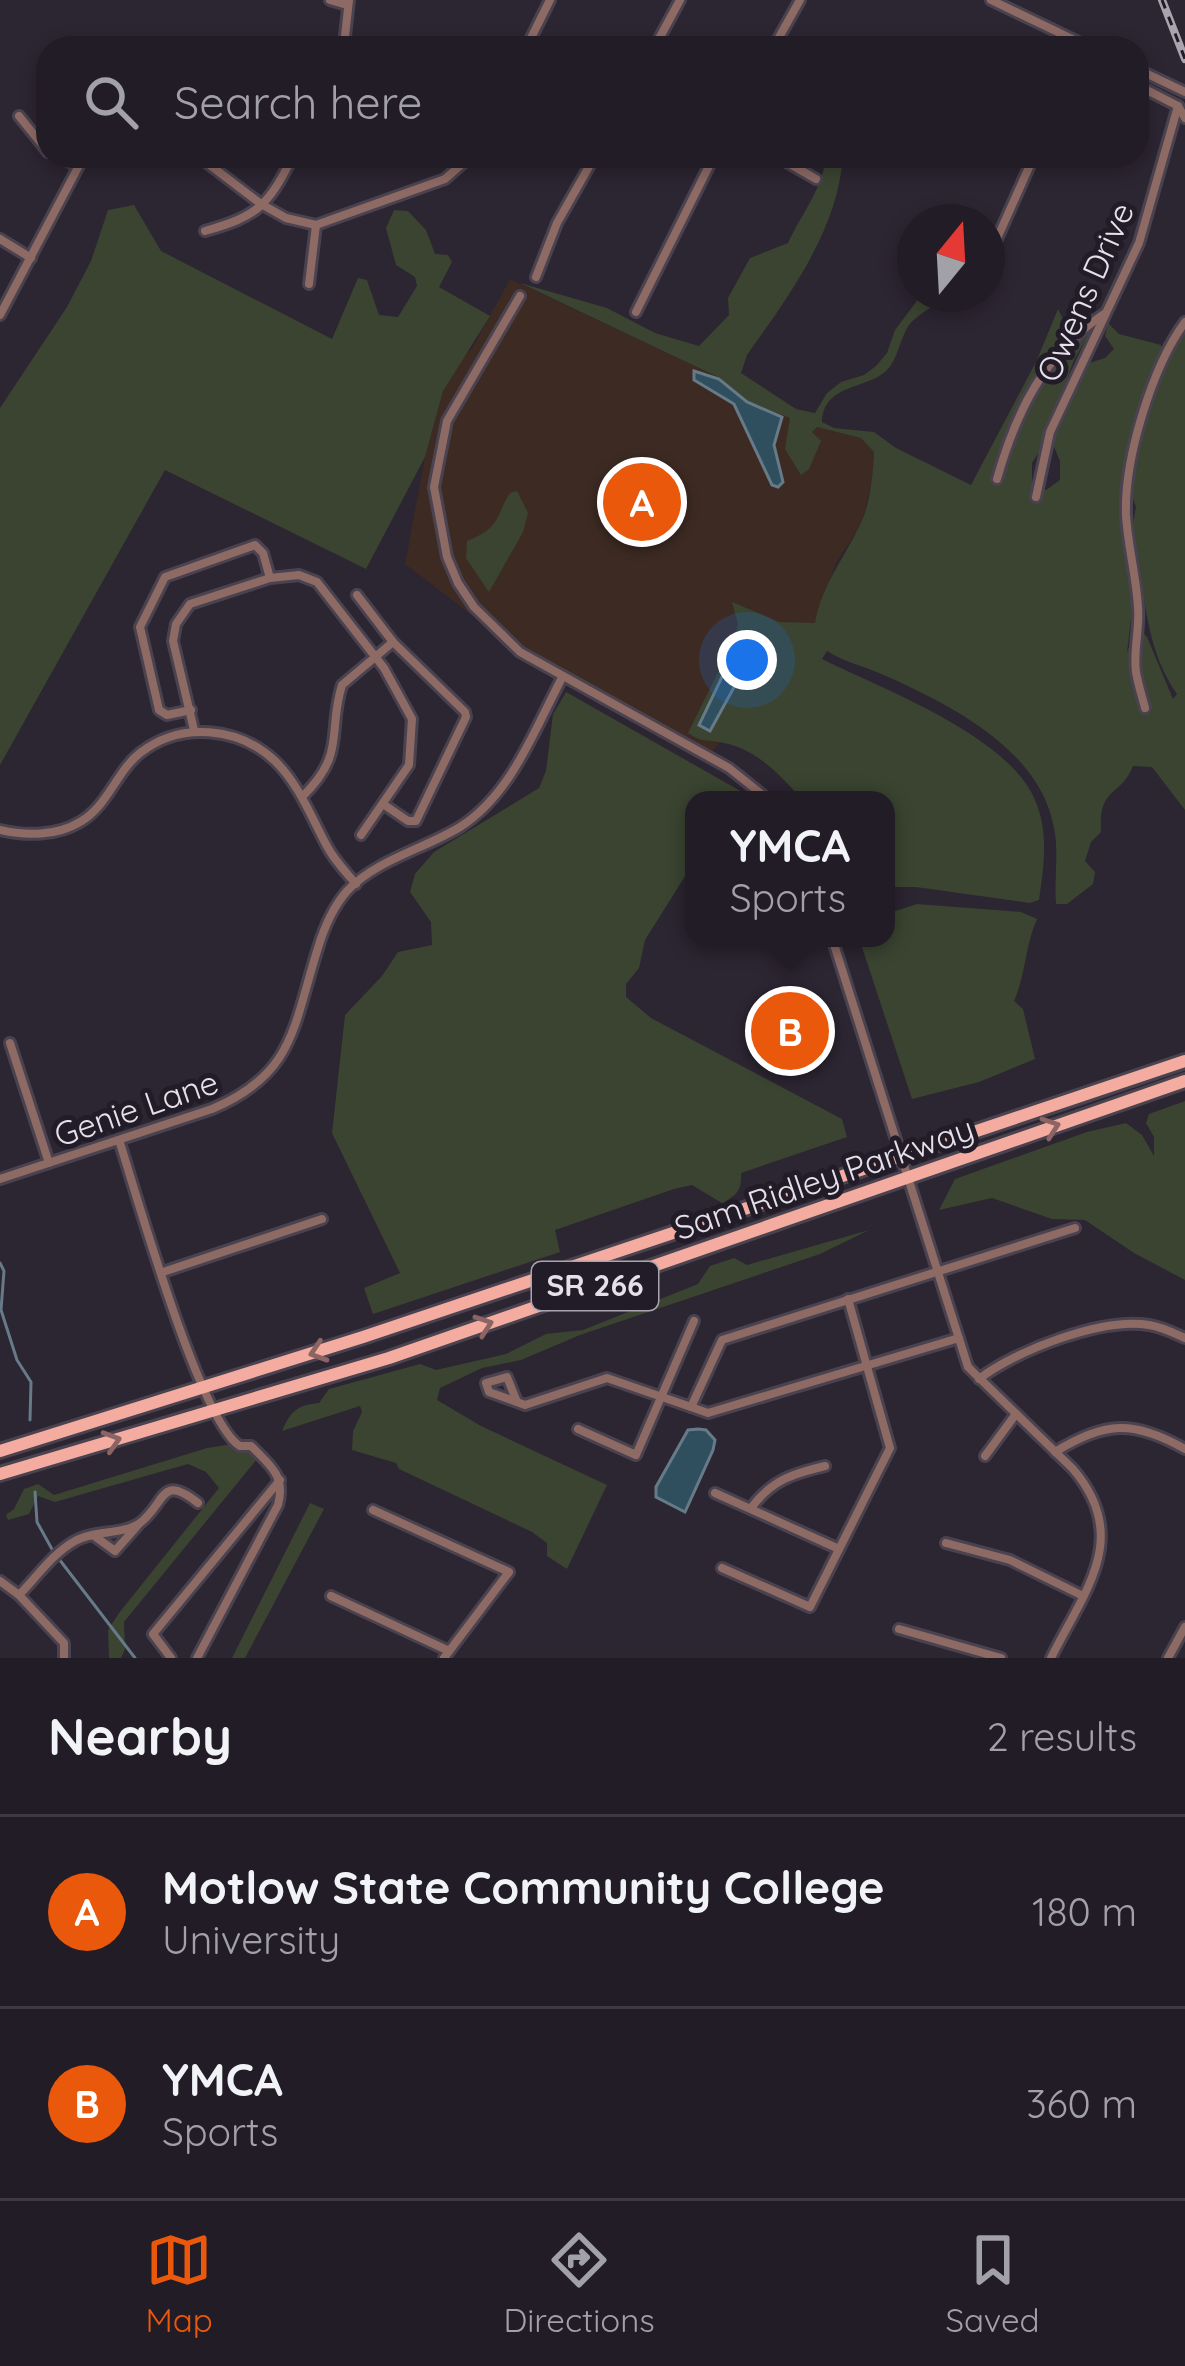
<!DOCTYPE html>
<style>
body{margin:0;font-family:Quicksand,sans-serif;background:#29252e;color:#f1f3f6}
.compass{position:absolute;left:897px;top:204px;width:108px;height:108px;border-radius:50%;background:#211c26;box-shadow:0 6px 18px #0003;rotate:18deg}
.you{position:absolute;left:747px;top:660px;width:42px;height:42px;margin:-30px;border:9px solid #fff;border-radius:50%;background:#1a73e8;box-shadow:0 0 0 18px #1a73e833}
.badge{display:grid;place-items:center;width:78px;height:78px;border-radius:50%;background:#ea580c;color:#fff;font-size:39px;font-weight:700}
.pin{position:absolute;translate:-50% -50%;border:6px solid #fff;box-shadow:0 3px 12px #0006}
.popup{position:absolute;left:685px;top:791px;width:210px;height:156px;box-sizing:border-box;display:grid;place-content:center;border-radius:24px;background:#211c26;filter:drop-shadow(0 3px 9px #0005);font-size:39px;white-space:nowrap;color:#a2a1a7}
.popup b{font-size:45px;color:#f1f3f6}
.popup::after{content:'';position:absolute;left:50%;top:100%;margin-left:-24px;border:24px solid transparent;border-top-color:#211c26}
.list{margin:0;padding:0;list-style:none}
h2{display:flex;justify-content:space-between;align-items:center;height:156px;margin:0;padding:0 48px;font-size:51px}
h2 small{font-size:39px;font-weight:400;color:#a2a1a7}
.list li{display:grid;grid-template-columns:78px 1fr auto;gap:36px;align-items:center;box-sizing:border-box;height:192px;padding:0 48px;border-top:3px solid #3e3a43}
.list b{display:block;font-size:45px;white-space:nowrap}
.list p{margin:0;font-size:39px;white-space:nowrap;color:#a2a1a7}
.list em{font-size:39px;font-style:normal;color:#a2a1a7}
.icon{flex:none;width:66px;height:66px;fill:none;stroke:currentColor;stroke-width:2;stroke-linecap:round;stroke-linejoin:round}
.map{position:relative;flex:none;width:1185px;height:1658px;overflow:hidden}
.search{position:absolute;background:#211c26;box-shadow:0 6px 18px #0003;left:36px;right:36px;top:36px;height:132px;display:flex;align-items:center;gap:30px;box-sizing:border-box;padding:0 42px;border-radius:36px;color:#a2a1a7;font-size:45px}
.sheet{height:540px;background:#211c26}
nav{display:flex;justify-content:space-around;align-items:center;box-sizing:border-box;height:168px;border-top:3px solid #3e3a43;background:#211c26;font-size:33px;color:#a2a1a7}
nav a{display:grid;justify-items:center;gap:6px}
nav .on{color:#ea580c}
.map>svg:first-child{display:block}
</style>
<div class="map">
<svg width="1185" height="1658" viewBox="0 0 1185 1658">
<rect width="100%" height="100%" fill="#2c2532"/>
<polygon fill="#3d2b23" points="510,279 720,378 744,400 817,427 861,438 874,452 873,478 861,525 836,563 815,623 708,757 520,652 405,564 425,457 443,391 459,359 472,349"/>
<g fill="#3b4431">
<path d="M826,156H843C838,230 789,296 747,355L741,373L796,409L815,413L827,393L841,382L864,375L876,366L887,353L895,330L922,294H934L932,306C925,312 914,318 909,325C900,338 898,359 887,370C867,390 824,383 822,422L834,428L874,432L896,448L971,485L1036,362L1058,309L1063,319L1078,310L1094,316L1093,327L1074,360L1043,446L1032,463V483L1046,490L1060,480V461L1052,442L1086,364L1105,358L1114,349L1105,336L1108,323L1119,334L1161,345L1162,355L1136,426L1126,470L1129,510L1125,553L1134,593L1127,653L1136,625L1147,637L1173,699L1177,694C1152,658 1146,617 1141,574C1138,549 1130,532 1136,507C1118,471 1162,358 1185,326V810L1152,767L1133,766C1121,797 1098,786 1101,832L1091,842L1085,861L1095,872L1093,884L1067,904H1056C1054,879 1059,852 1054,828C1040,748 947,703 879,673C861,665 844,662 827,651L822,659C882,689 1008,735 1035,800C1049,832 1044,866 1039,900L1030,903L916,887H886V800H802C782,776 756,749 724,743C706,739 706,744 688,733L734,640L738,624L732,602L779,622L815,623C822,585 843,560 859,527C870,505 873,477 874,452L861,438L817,427L812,432L821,441L809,469L801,475L785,449L790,418L744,400L720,378L520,283L607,308L655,333L699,346L729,315L728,298L750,258L788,243C802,213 823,188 826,156Z"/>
<polygon points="134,205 161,251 332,339 358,278 367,280 379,315 398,317 417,286 415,277 396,265 386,228 394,210 408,211 426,230 435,254 448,255 452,262 439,287 490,316 443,391 425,457 366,569 165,470 0,765 0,408 67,307 91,261 108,210"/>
<path d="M517,491L528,513L523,532L489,592L466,558L467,541C502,527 494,518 510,493Z"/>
<path d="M566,692L744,793L747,800H694V862L645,940L639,968L626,984V997L651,1018L842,1119L847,1137L741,1173C742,1190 737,1195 722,1203L692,1185L674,1189L555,1230L560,1252L373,1314L364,1288L400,1273L332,1133L345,1015L382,976L398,952L432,945L431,922L410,892L415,874L434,852L539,788L546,771L553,714Z"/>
<path d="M917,904L1021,912L1037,919C1025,946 1026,974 1014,1001L1023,1009L1035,1059L979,1082L912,1099L859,938H886V914Z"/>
<polygon points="1185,1101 1185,1280 1134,1253 1085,1220 1052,1219 992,1198 939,1210 955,1179 1087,1132 1126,1123 1142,1135 1154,1156 1154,1137 1146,1123 1149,1114"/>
<path d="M869,1230L820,1254L580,1335L521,1360L482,1368L440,1388L437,1400L481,1426L607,1485L567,1569L547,1556V1543L532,1532L399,1469L396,1463L352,1450L353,1431L362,1412L360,1406L282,1431C291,1410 298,1405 319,1403L329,1389L420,1364L436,1370L506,1354L546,1334L583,1330L698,1284L710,1266L734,1258L747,1265Z"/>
<polygon points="239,1443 257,1459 124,1622 125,1649 121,1658 109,1658 108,1630 119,1613 219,1488 206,1472 188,1464 55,1502 38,1496 29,1514 8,1520 6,1515 14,1509 24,1489 38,1484 54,1495 207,1448"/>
<polygon points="310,1503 324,1509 245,1658 232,1658"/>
</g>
<g fill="#2f4f5e" stroke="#667a88" stroke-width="3">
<polygon points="694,371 719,379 747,402 782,417 774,445 783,482 778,487 772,485 734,404 694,380"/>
<polygon points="743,643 754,651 710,731 699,725 732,656"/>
<polygon points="698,1429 706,1430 715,1440 713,1450 685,1512 656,1497 656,1487 688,1430"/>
</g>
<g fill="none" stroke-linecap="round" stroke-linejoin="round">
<g stroke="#667a88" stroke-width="3">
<polyline points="0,1263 4,1271 1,1310 17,1360 31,1382 30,1420"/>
<polyline points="35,1492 37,1522 53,1551"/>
<polyline points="59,1559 135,1658"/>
</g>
<g stroke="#4a434f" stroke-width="14">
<g id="street">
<polyline points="330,0 347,5"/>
<polyline points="991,0 1091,48"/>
<polyline points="349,48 345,36 349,0"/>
<polyline points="526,48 550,0"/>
<polyline points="654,48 680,0"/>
<polyline points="773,48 800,0"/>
<polyline points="1137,69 1185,92"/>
<polyline points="1137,85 1178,106 1185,118"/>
<polyline points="19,116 48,152"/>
<polyline points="57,156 78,166"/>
<polyline points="198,156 261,204 286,218 316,225 445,179 471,156"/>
<polyline points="776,156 816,179"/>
<path d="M205,231C258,216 268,206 293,156"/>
<polyline points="0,239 31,258"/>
<polyline points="987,261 1034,156"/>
<polyline points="536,277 557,223 595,156"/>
<polyline points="309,284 316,225"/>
<polyline points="520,296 447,421 434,487 447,557 458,583 474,607 520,652 729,768 769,800"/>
<polyline points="636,312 714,156"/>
<polyline points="0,315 84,156"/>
<path d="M997,479C1016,412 1044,354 1104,314"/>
<polyline points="1036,497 1050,432 1139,243 1178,106"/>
<polyline points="357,595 393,642"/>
<path d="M1145,708C1142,696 1138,684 1136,672C1133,651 1140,628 1138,607C1136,575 1128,547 1126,515C1124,459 1152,367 1185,322"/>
<polyline points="191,710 167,715 159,710 140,627 165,577 255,545 263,553 270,578"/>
<polyline points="194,730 173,641 176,624 190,604 270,578 299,575 317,582 384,668 412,719 409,765 361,835"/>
<path d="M302,797C347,753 327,733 342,685L393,642L465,712L466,717L416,821H408L383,804"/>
<path d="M0,830C26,836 57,836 80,822C108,806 116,772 140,753C181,721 239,727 275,761C299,784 312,819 328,848C335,861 346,872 356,884"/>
<path d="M832,938L968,1367L1073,1469C1132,1538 1084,1591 1051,1658"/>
<polyline points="10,1043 49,1163"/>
<path d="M119,1140C137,1196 200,1422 240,1446H251C270,1465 286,1476 278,1505L197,1658"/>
<path d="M0,1179L212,1109C295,1074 293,1026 318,948C324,928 333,907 347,891C376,860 424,849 460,827C512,794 535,728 563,676"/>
<polyline points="163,1272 322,1219"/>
<polyline points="959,1338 708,1413 691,1407 722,1340 1075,1228"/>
<path d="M979,1379C1015,1351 1102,1317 1149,1325C1162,1327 1174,1333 1185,1338"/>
<polyline points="517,1402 507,1377 486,1383 489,1392 525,1405 607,1378 691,1407"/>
<polyline points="578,1429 636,1455 694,1321"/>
<path d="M1055,1452C1105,1421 1134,1420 1185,1449"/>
<polyline points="985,1456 1016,1414"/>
<polyline points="715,1493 839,1549"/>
<path d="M751,1508C772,1480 792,1474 825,1466"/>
<polyline points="373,1510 509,1572 444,1658"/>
<polyline points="93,1535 115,1551 138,1525"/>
<polyline points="946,1543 1010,1560 1083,1596"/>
<polyline points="722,1568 810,1607 890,1448 848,1299"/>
<path d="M0,1581L19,1595C36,1578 53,1553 75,1541C94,1530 123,1535 140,1523C166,1503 160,1473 198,1503"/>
<polyline points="19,1595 64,1643 64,1658"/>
<polyline points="331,1596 449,1651"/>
<polyline points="899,1629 1001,1658"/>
<polyline points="171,1658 153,1634 280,1480"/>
<polyline points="1168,1658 1185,1627"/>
</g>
</g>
<g stroke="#4a434f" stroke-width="18">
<g id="primary">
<polyline points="0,1451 363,1337 1185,1061"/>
<polyline points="0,1474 389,1358 1185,1081"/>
</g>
</g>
<use href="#street" stroke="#8e6a65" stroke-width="8"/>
<use href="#primary" stroke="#f5aca0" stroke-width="12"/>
<g stroke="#aaa4ae" stroke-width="8">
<polyline id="rail" points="1162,0 1185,59"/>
</g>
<use href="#rail" stroke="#221c28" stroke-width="3" stroke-dasharray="9" stroke-linecap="butt"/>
</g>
<defs><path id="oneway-chevron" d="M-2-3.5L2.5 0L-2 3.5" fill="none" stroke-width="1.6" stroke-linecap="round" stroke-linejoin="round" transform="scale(3)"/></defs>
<g stroke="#8c6464">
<use href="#oneway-chevron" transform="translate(1051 1127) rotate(-19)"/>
<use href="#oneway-chevron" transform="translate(484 1325) rotate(-19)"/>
<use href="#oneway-chevron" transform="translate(318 1352) rotate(162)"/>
<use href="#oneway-chevron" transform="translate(112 1441) rotate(-17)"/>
</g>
<g text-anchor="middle" stroke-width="10" stroke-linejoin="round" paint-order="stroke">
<rect fill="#221c28" stroke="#aaa5af" stroke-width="3" x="532" y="1262" width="126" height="48" rx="9"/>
<g font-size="30" font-weight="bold" fill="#e5e0e9">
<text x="595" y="1296">SR 266</text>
</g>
<g font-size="33" fill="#e5e0e9" stroke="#221c28">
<text transform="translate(1085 292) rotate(-66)" y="12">Owens Drive</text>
<text transform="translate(136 1108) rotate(-19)" y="12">Genie Lane</text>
<text transform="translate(824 1178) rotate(-19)" y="12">Sam Ridley Parkway</text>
</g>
</g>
</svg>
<svg class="compass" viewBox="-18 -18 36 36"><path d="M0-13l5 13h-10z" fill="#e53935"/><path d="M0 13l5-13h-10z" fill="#a2a1a7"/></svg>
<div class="you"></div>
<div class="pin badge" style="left:642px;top:502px">A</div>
<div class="pin badge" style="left:790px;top:1031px">B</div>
<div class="popup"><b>YMCA</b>Sports</div>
<div class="search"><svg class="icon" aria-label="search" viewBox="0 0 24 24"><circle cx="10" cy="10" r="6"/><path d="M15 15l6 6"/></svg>Search here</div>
</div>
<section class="sheet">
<h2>Nearby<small>2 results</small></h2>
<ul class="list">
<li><span class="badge">A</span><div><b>Motlow State Community College</b><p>University</p></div><em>180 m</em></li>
<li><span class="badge">B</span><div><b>YMCA</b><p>Sports</p></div><em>360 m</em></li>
</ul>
</section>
<nav>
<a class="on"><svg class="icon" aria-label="map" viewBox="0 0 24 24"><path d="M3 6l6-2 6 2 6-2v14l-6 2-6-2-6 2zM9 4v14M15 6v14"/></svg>Map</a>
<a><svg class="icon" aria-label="directions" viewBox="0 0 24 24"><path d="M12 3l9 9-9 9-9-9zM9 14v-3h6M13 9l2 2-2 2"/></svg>Directions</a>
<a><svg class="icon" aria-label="saved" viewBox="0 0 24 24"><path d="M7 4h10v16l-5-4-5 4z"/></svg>Saved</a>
</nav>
